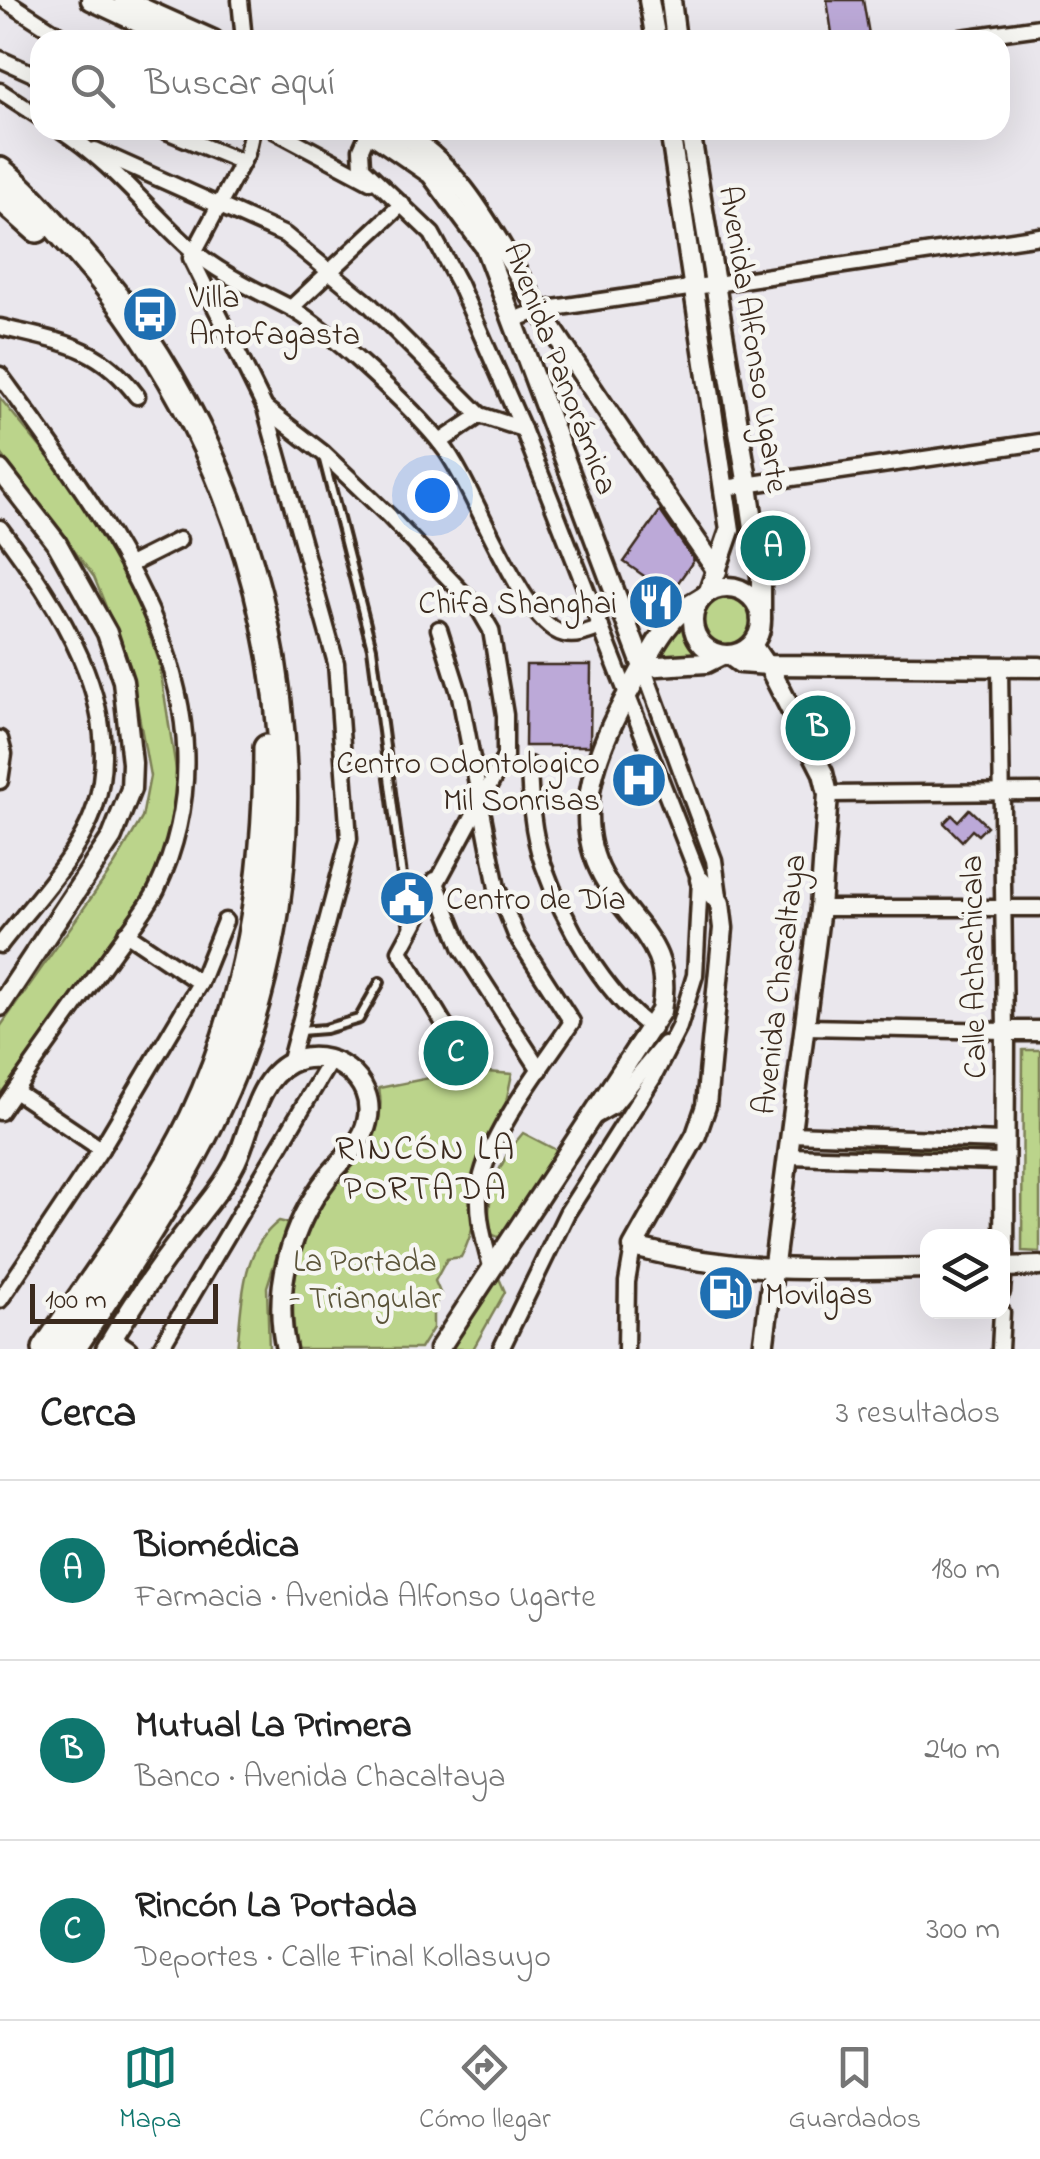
<!DOCTYPE html>
<html lang="es">
<meta charset="utf-8">
<style>
body{margin:0;font-family:"Indie Flower",sans-serif;background:#f2f2f2;color:#222}
.controls{position:absolute;right:30px;bottom:30px;display:grid;overflow:hidden;border-radius:20px;box-shadow:0 10px 40px #0002}
.controls button{width:90px;height:90px;display:grid;place-items:center;padding:0;border:0;border-bottom:2px solid #e0e0e0;background:#fff;color:#222;font:50px sans-serif}
.scale{position:absolute;left:30px;bottom:25px;width:188px;box-sizing:border-box;padding-left:10px;border:5px solid #3b2a1e;border-top:0;font-size:28px;line-height:35px;white-space:nowrap;color:#3b2a1e;-webkit-text-stroke:8px #f6f6f2;paint-order:stroke}
.you{position:absolute;left:432px;top:495px;width:35px;height:35px;margin:-25px;border:8px solid #fff;border-radius:50%;background:#1a73e8;box-shadow:0 0 0 15px #1a73e833}
.badge{display:grid;place-items:center;width:65px;height:65px;border-radius:50%;background:#0f766e;color:#fff;font-size:32px;font-weight:700}
.pin{position:absolute;translate:-50% -50%;border:5px solid #fff;box-shadow:0 2px 10px #0006}
.list{margin:0;padding:0;list-style:none}
h2{display:flex;justify-content:space-between;align-items:center;height:130px;margin:0;padding:0 40px;font-size:42px}
h2 small{font-size:32px;font-weight:400;color:#767676}
.list li{display:grid;grid-template-columns:65px 1fr auto;gap:30px;align-items:center;box-sizing:border-box;height:180px;padding:0 40px;border-top:2px solid #e0e0e0}
.list b{display:block;font-size:38px;white-space:nowrap}
.list p{margin:0;font-size:32px;white-space:nowrap;color:#767676}
.list em{font-size:32px;font-style:normal;color:#767676}
.icon{flex:none;width:55px;height:55px;fill:none;stroke:currentColor;stroke-width:2;stroke-linecap:round;stroke-linejoin:round}
.map{position:relative;flex:none;width:1040px;height:1349px;overflow:hidden}
.search{position:absolute;background:#fff;box-shadow:0 10px 40px #0002;left:30px;right:30px;top:30px;height:110px;display:flex;align-items:center;gap:25px;box-sizing:border-box;padding:0 35px;border-radius:30px;color:#767676;font-size:38px}
.sheet{height:670px;background:#fff}
nav{display:flex;justify-content:space-around;align-items:center;box-sizing:border-box;height:140px;border-top:2px solid #e0e0e0;background:#fff;font-size:28px;color:#767676}
nav a{display:grid;justify-items:center;gap:5px}
nav .on{color:#0f766e}
.map>svg:first-child{display:block}
</style>
<div class="map">
<svg width="1040" height="1349" viewBox="0 0 1040 1349">
<rect width="100%" height="100%" fill="#eae7ed"/>
<filter id="ink" filterUnits="userSpaceOnUse"><feTurbulence type="fractalNoise" baseFrequency=".01" numOctaves="2"/><feDisplacementMap in="SourceGraphic" scale="20" xChannelSelector="R" yChannelSelector="G"/><feConvolveMatrix kernelMatrix="1 2 1 2 8 2 1 2 1" color-interpolation-filters="sRGB"/></filter>
<g filter="url(#ink)">
<g fill="#bbd48b" stroke="#7b7f54" stroke-width="2.5">
<polygon points="0,398 82,498 126,569 159,661 178,782 165,848 145,893 0,1095 0,1027 115,864 142,818 150,776 130,666 94,577 0,452"/>
<circle cx="726" cy="623" r="25"/>
<polygon points="684,610 690,635 712,658 660,661 655,656"/>
<polygon points="480,1036 483,1065 432,1071 428,1042"/>
<polygon points="1023,1050 1040,1050 1040,1252 1022,1251"/>
<path d="M487,1072L512,1074L502,1121L472,1181C479,1206 473,1235 461,1257L447,1259L435,1281L441,1295L433,1308V1328L420,1349H297C289,1303 293,1255 315,1213C340,1169 390,1144 379,1088L444,1075L466,1083Z"/>
<path d="M523,1133L558,1151L500,1238L491,1234C483,1201 500,1158 523,1133Z"/>
<polygon points="803,1148 986,1148 986,1153 804,1152"/>
<path d="M279,1221L287,1223L267,1287L269,1349H237C243,1303 239,1252 279,1221Z"/>
<polygon points="498,1276 505,1292 473,1349 449,1349"/>
</g>
<g fill="#bca9d8" stroke="#3b2a1e" stroke-width="2.5">
<polygon points="827,0 863,0 870,40 833,40"/>
<polygon points="660,511 694,560 670,594 624,562"/>
<polygon points="526,665 591,665 590,746 525,746"/>
<polygon points="969,809 987,826 978,835 972,830 962,841 944,823 952,815 958,821"/>
<polygon points="706,1284 747,1289 746,1302 704,1296"/>
</g>
<g fill="none" stroke-linecap="round" stroke-linejoin="round">
<g stroke="#3b2a1e" stroke-width="14">
<g id="service">
<polyline points="324,460 372,648 409,929"/>
<polyline points="300,1031 325,1029 359,1019 380,982"/>
</g>
</g>
<g stroke="#3b2a1e" stroke-width="21">
<g id="minor">
<polyline points="5,0 67,40"/>
<polyline points="240,0 244,40"/>
<polyline points="947,40 1040,27"/>
<polyline points="0,59 40,77"/>
<polyline points="0,91 40,117"/>
<path d="M61,130C111,162 147,209 190,248C218,273 256,290 289,307C325,326 416,411 442,445C474,484 521,624 564,634C577,637 590,631 601,627"/>
<polyline points="164,130 242,162"/>
<polyline points="252,130 247,153 191,258 265,408 336,663 349,839 289,1064"/>
<polyline points="274,130 370,181"/>
<polyline points="369,131 361,149 362,167 432,234 459,284 523,429 700,880 695,975 679,1027 653,1078 567,1213 501,1349"/>
<polyline points="95,150 285,235 369,304 480,415"/>
<polyline points="291,308 402,204"/>
<polyline points="514,320 540,310 1040,236"/>
<path d="M0,327C60,342 98,344 137,396"/>
<path d="M0,375C108,522 246,698 157,889C146,911 128,931 114,951C76,1005 37,1058 0,1112"/>
<polyline points="265,408 323,453 389,516 480,611 491,630 505,715 505,757 400,951 458,1047"/>
<polyline points="440,442 480,415 523,429"/>
<polyline points="725,488 1040,442"/>
<path d="M0,528C57,604 127,706 95,807C81,853 30,906 0,945"/>
<polyline points="131,564 179,540"/>
<path d="M439,629L460,696L497,888L516,935L572,1022C543,1065 495,1126 482,1175C474,1204 483,1239 491,1266"/>
<polyline points="753,643 768,665"/>
<polyline points="643,667 714,860 720,903"/>
<polyline points="0,739 4,754 0,781"/>
<path d="M529,765C530,797 532,833 543,864C563,920 603,994 653,1029"/>
<polyline points="828,794 1040,792"/>
<polyline points="435,880 462,949 540,1070"/>
<polyline points="820,908 1040,908"/>
<polyline points="126,933 200,983"/>
<polyline points="806,1027 1005,1031 1000,668"/>
<polyline points="15,1091 101,1149"/>
<polyline points="592,1118 613,1106 664,1044"/>
<polyline points="790,1134 1002,1141"/>
<polyline points="788,1156 1002,1162"/>
<polyline points="1002,1292 1004,1267"/>
<polyline points="0,1300 101,1149 200,983 225,921"/>
<polyline points="113,1338 129,1349"/>
<polyline points="160,1349 330,1061"/>
<polyline points="626,1349 627,1282 633,1247"/>
<polyline points="1000,1349 1002,1312"/>
</g>
</g>
<g stroke="#3b2a1e" stroke-width="25">
<g id="tertiary">
<polyline points="91,0 176,40"/>
<polyline points="124,0 213,40"/>
<polyline points="367,130 431,174 485,247 643,667"/>
<path d="M396,130C467,168 499,247 541,312C598,399 658,485 717,571"/>
<polyline points="0,470 56,542 107,633 123,681 132,763 131,789 112,837 0,1006"/>
<polyline points="729,655 740,663 768,665 1040,667"/>
<path d="M700,880L720,903L723,928L706,1106L696,1135L633,1247C740,1274 819,1270 928,1268"/>
<polyline points="1002,1267 1040,1266"/>
<polyline points="1004,1267 1005,1031 1040,1031"/>
<polyline points="763,1349 820,908 828,794 823,773 768,665"/>
</g>
</g>
<g stroke="#3b2a1e" stroke-width="25">
<g id="secondary">
<polyline points="649,0 656,40"/>
<polyline points="671,0 676,40"/>
<polyline points="670,130 730,530 709,591"/>
<polyline points="690,130 748,486 761,576 761,618"/>
<circle cx="727" cy="621" r="34"/>
<polyline points="643,667 706,663 722,655"/>
<path d="M106,1349C128,1312 152,1276 178,1242C198,1215 221,1191 236,1161C251,1130 256,1080 290,1063C329,1044 378,1079 367,1122C362,1145 342,1159 328,1177C291,1225 272,1289 286,1349"/>
<path d="M439,1349L661,1011C674,943 632,929 603,876C569,814 599,744 631,688C650,655 666,616 701,598"/>
</g>
</g>
<g stroke="#3b2a1e" stroke-width="32">
<g id="motorway">
<path d="M0,171C29,194 54,225 79,252C265,461 334,773 245,1039C207,1152 137,1249 72,1349"/>
<polyline points="0,196 37,229"/>
<path d="M46,1349C96,1274 154,1199 193,1118C248,1001 267,876 267,748"/>
</g>
</g>
<use href="#service" stroke="#f6f6f2" stroke-width="6"/>
<use href="#minor" stroke="#f6f6f2" stroke-width="14"/>
<use href="#tertiary" stroke="#f6f6f2" stroke-width="18"/>
<use href="#secondary" stroke="#f6f6f2" stroke-width="18"/>
<use href="#motorway" stroke="#f6f6f2" stroke-width="25"/>
</g>
</g>
<defs>
<g id="bus-disc" transform="scale(2.875)"><circle r="9.5" fill="#1f6fb2" stroke="#f6f6f2"/><path d="M-5-6H5V4H4V6H2V4H-2V6H-4V4H-5ZM-3.5-4V0h7V-4ZM-3.5 1.2v1.5H-2V1.2ZM2 1.2v1.5H3.5V1.2Z" fill="#fff"/></g>
<g id="restaurant-disc" transform="scale(2.875)"><circle r="9.5" fill="#1f6fb2" stroke="#f6f6f2"/><path d="M-5-6h1v4h1v-4h1v4h1v-4h1v5L-1.5 .5V6h-2V.5L-5-1ZM5-6V6H3V1.5H1.5Q1.5-4 5-6Z" fill="#fff"/></g>
<g id="hospital-disc" transform="scale(2.875)"><circle r="9.5" fill="#1f6fb2" stroke="#f6f6f2"/><path d="M-5-5h3v3.5h4V-5h3V5h-3V1.5h-4V5h-3Z" fill="#fff"/></g>
<g id="civic-disc" transform="scale(2.875)"><circle r="9.5" fill="#1f6fb2" stroke="#f6f6f2"/><path d="M-.6-6.5H3V-4.5H.6V-3L4-1V1h2V6H-6V1h2V-1L-.6-3ZM-1.2 2.5V6h2.4V2.5Z" fill="#fff"/></g>
<g id="fuel-disc" transform="scale(2.875)"><circle r="9.5" fill="#1f6fb2" stroke="#f6f6f2"/><path d="M-5.5-6h7V0h2V4h1.3V-2.5L3-4.5l.8-.8L6-3V5H2.5V1h-1V6h-7ZM-4.2-4.7v3.2H.2V-4.7Z" fill="#fff"/></g>
</defs>
<g fill-rule="evenodd">
<use href="#bus-disc" x="150" y="314"/>
<use href="#restaurant-disc" x="656" y="602"/>
<use href="#hospital-disc" x="639" y="780"/>
<use href="#civic-disc" x="407" y="898"/>
<use href="#fuel-disc" x="726" y="1293"/>
</g>
<g text-anchor="middle" stroke-width="9" stroke-linejoin="round" paint-order="stroke">
<g font-size="32" fill="#3b2a1e" stroke="#f6f6f2" text-anchor="start">
<text x="189" y="307">Villa<tspan x="189" dy="37">Antofagasta</tspan></text>
<text x="617" y="613" text-anchor="end">Chifa Shanghai</text>
<text x="600" y="773" text-anchor="end">Centro Odontologico<tspan x="600" dy="37">Mil Sonrisas</tspan></text>
<text x="446" y="909">Centro de Día</text>
<text x="765" y="1304">Movilgas</text>
</g>
<g font-size="32" fill="#3b2a1e" stroke="#f6f6f2">
<text transform="translate(755 339) rotate(81)" y="11">Avenida Alfonso Ugarte</text>
<text transform="translate(562 368) rotate(69)" y="11">Avenida Panorámica</text>
<text transform="translate(972 967) rotate(-91)" y="11">Calle Achachicala</text>
<text transform="translate(778 984) rotate(-83)" y="11">Avenida Chacaltaya</text>
</g>
<g font-size="32" fill="#5b5439" stroke="#f6f6f2">
<text x="365" y="1271">La Portada<tspan x="365" dy="37">- Triangular</tspan></text>
</g>
<g font-size="35" letter-spacing="2.5" fill="#3b2a1e" stroke="#f6f6f2">
<text x="426" y="1159">RINCÓN LA<tspan x="426" dy="40">PORTADA</tspan></text>
</g>
</g>
</svg>
<div class="controls">
<button><svg class="icon" aria-label="layers" viewBox="0 0 24 24"><path d="M12 4l9 5-9 5-9-5zM3 14l9 5 9-5"/></svg></button>
</div>
<div class="scale">100 m</div>
<div class="you"></div>
<div class="pin badge" style="left:773px;top:548px">A</div>
<div class="pin badge" style="left:818px;top:728px">B</div>
<div class="pin badge" style="left:456px;top:1053px">C</div>
<div class="search"><svg class="icon" aria-label="search" viewBox="0 0 24 24"><circle cx="10" cy="10" r="6"/><path d="M15 15l6 6"/></svg>Buscar aquí</div>
</div>
<section class="sheet">
<h2>Cerca<small>3 resultados</small></h2>
<ul class="list">
<li><span class="badge">A</span><div><b>Biomédica</b><p>Farmacia · Avenida Alfonso Ugarte</p></div><em>180 m</em></li>
<li><span class="badge">B</span><div><b>Mutual La Primera</b><p>Banco · Avenida Chacaltaya</p></div><em>240 m</em></li>
<li><span class="badge">C</span><div><b>Rincón La Portada</b><p>Deportes · Calle Final Kollasuyo</p></div><em>300 m</em></li>
</ul>
</section>
<nav>
<a class="on"><svg class="icon" aria-label="map" viewBox="0 0 24 24"><path d="M3 6l6-2 6 2 6-2v14l-6 2-6-2-6 2zM9 4v14M15 6v14"/></svg>Mapa</a>
<a><svg class="icon" aria-label="directions" viewBox="0 0 24 24"><path d="M12 3l9 9-9 9-9-9zM9 14v-3h6M13 9l2 2-2 2"/></svg>Cómo llegar</a>
<a><svg class="icon" aria-label="saved" viewBox="0 0 24 24"><path d="M7 4h10v16l-5-4-5 4z"/></svg>Guardados</a>
</nav>
